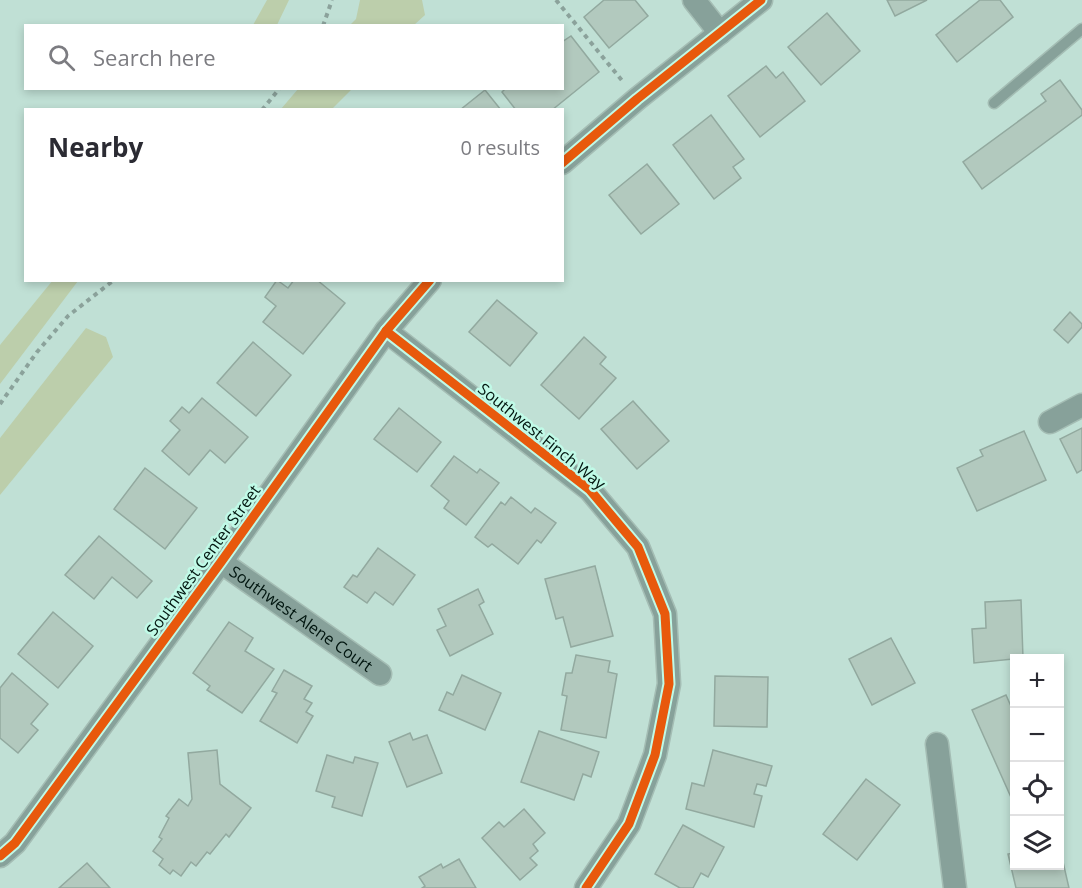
<!DOCTYPE html>
<meta charset="utf-8">
<style>
body{margin:0;font-family:"Open Sans",sans-serif;background:#f7f7f7;color:#2b2b33}
.controls{position:absolute;right:18px;bottom:18px;display:grid;overflow:hidden;border-radius:0px;box-shadow:0 3px 9px #0003}
.controls button{width:54px;height:54px;display:grid;place-items:center;padding:0;border:0;border-bottom:2px solid #e1e1e2;background:#fff;color:#2b2b33;font:30px sans-serif}
.list{margin:0;padding:0;list-style:none}
h2{display:flex;justify-content:space-between;align-items:center;height:78px;margin:0;padding:0 24px;font-size:26px}
h2 small{font-size:20px;font-weight:400;color:#7c7c81}
.icon{flex:none;width:33px;height:33px;fill:none;stroke:currentColor;stroke-width:2;stroke-linecap:round;stroke-linejoin:round}
.map{position:relative;flex:none;width:1082px;height:888px;overflow:hidden}
.search{position:absolute;background:#fff;box-shadow:0 3px 9px #0003;left:24px;top:24px;width:540px;height:66px;display:flex;align-items:center;gap:15px;box-sizing:border-box;padding:0 21px;border-radius:0px;color:#7c7c81;font-size:22px}
.panel{position:absolute;background:#fff;box-shadow:0 3px 9px #0003;left:24px;top:108px;width:540px;height:174px;border-radius:0px}
.map>svg:first-child{display:block}
</style>
<div class="map">
<svg width="1082" height="888" viewBox="0 0 1082 888">
<rect width="100%" height="100%" fill="#c0e0d5"/>
<g fill="#bcceab">
<polygon points="267,0 289,0 277,25 253,25"/>
<polygon points="360,0 422,0 425,15 414,25 350,25 356,19"/>
<polygon points="298,89 298,88 352,89 332,109 281,109"/>
<polygon points="53,280 78,281 0,384 0,345"/>
<polygon points="86,328 106,337 113,357 0,495 0,438"/>
</g>
<g fill="#b2c9be" stroke="#92a99f" stroke-width="1.5">
<polygon points="604,0 635,0 648,16 609,48 584,17"/>
<polygon points="887,0 927,0 895,16"/>
<polygon points="980,0 1000,0 1013,17 957,62 936,35"/>
<polygon points="827,13 860,51 821,85 788,47"/>
<polygon points="571,36 599,72 552,110 516,110 502,92 506,88 562,88 562,42"/>
<polygon points="766,66 776,78 783,72 805,101 760,137 728,96"/>
<polygon points="1060,80 1082,110 1082,115 982,189 963,162 1046,101 1041,94"/>
<polygon points="485,90 501,110 460,110"/>
<polygon points="711,115 744,159 733,167 741,178 714,199 673,145"/>
<polygon points="647,164 679,204 641,234 609,195"/>
<polygon points="277,280 288,288 294,280 317,280 345,303 303,354 263,322 276,306 265,297"/>
<polygon points="497,300 537,333 510,366 469,332"/>
<polygon points="1070,312 1082,324 1082,327 1068,343 1054,330"/>
<polygon points="584,337 606,357 600,364 616,378 579,419 541,385"/>
<polygon points="253,342 291,375 256,416 217,383"/>
<polygon points="202,398 248,437 225,463 210,450 189,475 162,451 180,430 170,421 182,407 189,413"/>
<polygon points="633,401 669,441 637,469 601,429"/>
<polygon points="399,408 441,442 417,472 374,439"/>
<polygon points="1082,428 1082,470 1077,473 1060,439"/>
<polygon points="1024,431 1046,480 977,511 957,468 983,456 980,450"/>
<polygon points="454,456 477,473 480,469 499,483 466,525 444,508 449,501 431,486"/>
<polygon points="145,468 197,508 165,549 114,509"/>
<polygon points="511,497 531,513 535,508 556,523 541,543 537,540 518,564 492,544 488,547 475,537 501,502 505,505"/>
<polygon points="99,536 152,581 137,598 112,577 94,599 65,575"/>
<polygon points="378,548 415,575 393,605 375,592 367,603 344,587 353,575 357,577"/>
<polygon points="595,566 613,636 571,647 563,617 556,619 545,579"/>
<polygon points="478,589 484,602 479,605 493,634 450,656 437,630 446,626 438,609"/>
<polygon points="1021,600 1023,658 974,663 972,629 986,628 985,602"/>
<polygon points="53,612 93,646 58,688 18,654"/>
<polygon points="229,622 253,638 245,651 274,669 242,713 207,690 210,686 193,673"/>
<polygon points="891,638 915,683 872,705 849,659"/>
<polygon points="576,655 610,661 608,672 617,674 606,738 561,730 567,696 562,695 566,673 572,673"/>
<polygon points="284,670 312,686 304,699 312,703 306,712 313,716 297,743 260,721 277,693 272,691"/>
<polygon points="12,673 48,704 31,724 38,730 18,753 0,738 0,688"/>
<polygon points="462,675 501,693 485,730 439,710 447,692 453,695"/>
<polygon points="715,676 768,677 767,727 714,726"/>
<polygon points="1006,695 1014,713 1014,804 972,710"/>
<polygon points="539,731 599,752 591,777 583,774 574,800 521,782"/>
<polygon points="410,733 413,740 427,735 442,773 407,787 389,742"/>
<polygon points="217,750 220,784 251,808 229,837 226,834 210,854 207,852 196,866 191,862 181,876 173,870 170,874 159,865 163,859 153,851 162,839 159,837 169,818 166,816 179,799 188,806 192,799 188,753"/>
<polygon points="713,750 772,766 766,786 757,784 754,794 762,796 754,827 686,809 692,783 704,786"/>
<polygon points="327,755 353,763 355,757 378,763 362,816 332,807 335,797 316,791"/>
<polygon points="866,779 900,805 857,860 823,834"/>
<polygon points="524,809 545,833 533,844 538,851 530,858 537,865 520,880 482,838 499,822 504,827"/>
<polygon points="683,825 724,847 708,877 701,873 693,888 680,888 655,874"/>
<polygon points="1060,849 1069,888 1016,888 1008,854 1014,853 1014,866 1060,866"/>
<polygon points="459,859 476,888 422,888 425,886 419,877 441,864 443,868"/>
<polygon points="87,863 110,888 59,888"/>
</g>
<g fill="none" stroke-linecap="round" stroke-linejoin="round">
<g stroke="#a4bdb4" stroke-width="13">
<polyline id="lane" points="994,103 1082,29"/>
</g>
<g stroke="#a4bdb4" stroke-width="25">
<g id="street">
<polyline points="694,0 720,33"/>
<polyline points="562,163 637,99 761,0"/>
<polyline points="386,331 590,490 638,547 665,614 669,684 655,755 629,824 586,888"/>
<polyline points="1050,422 1082,405"/>
<path id="s1" d="M221,562L380,674"/>
<polyline points="937,744 955,888"/>
<polyline points="0,856 15,843 221,562 386,331 430,280"/>
</g>
</g>
<g stroke="#8ba29b" stroke-width="4" stroke-dasharray="4.5 4.5" stroke-linecap="butt">
<polyline points="556,0 624,83"/>
<polyline points="323,26 332,0"/>
<polyline points="262,110 280,88"/>
<polyline points="0,404 37,352 68,316 114,280"/>
</g>
<use href="#lane" stroke="#87a19a" stroke-width="10"/>
<use href="#street" stroke="#87a19a" stroke-width="22"/>
<g stroke="#c0fae7" stroke-width="13">
<g id="cycleway">
<polyline points="562,163 637,99 761,0"/>
<polyline points="386,331 590,490 638,547 665,614 669,684 655,755 629,824 586,888"/>
<polyline points="0,856 15,843 221,562 386,331 430,280"/>
</g>
</g>
<use href="#cycleway" stroke="#e8590c" stroke-width="9"/>
</g>
<g text-anchor="middle" stroke-width="5" stroke-linejoin="round" paint-order="stroke">
<g font-size="16" fill="#01150f" stroke="#c0fae7">
<text transform="translate(542 436) rotate(39)" y="6">Southwest Finch Way</text>
<text transform="translate(203 560) rotate(-54)" y="6">Southwest Center Street</text>
<text dy="6" stroke="none"><textPath href="#s1" startOffset="98">Southwest Alene Court</textPath></text>
</g>
</g>
</svg>
<div class="controls">
<button>+</button>
<button>−</button>
<button><svg class="icon" aria-label="locate" viewBox="0 0 24 24"><circle cx="12" cy="12" r="6"/><path d="M12 2v4M12 18v4M2 12h4M18 12h4"/></svg></button>
<button><svg class="icon" aria-label="layers" viewBox="0 0 24 24"><path d="M12 4l9 5-9 5-9-5zM3 14l9 5 9-5"/></svg></button>
</div>
<div class="search"><svg class="icon" aria-label="search" viewBox="0 0 24 24"><circle cx="10" cy="10" r="6"/><path d="M15 15l6 6"/></svg>Search here</div>
<section class="panel">
<h2>Nearby<small>0 results</small></h2>
<ul class="list">
</ul>
</section>
</div>
